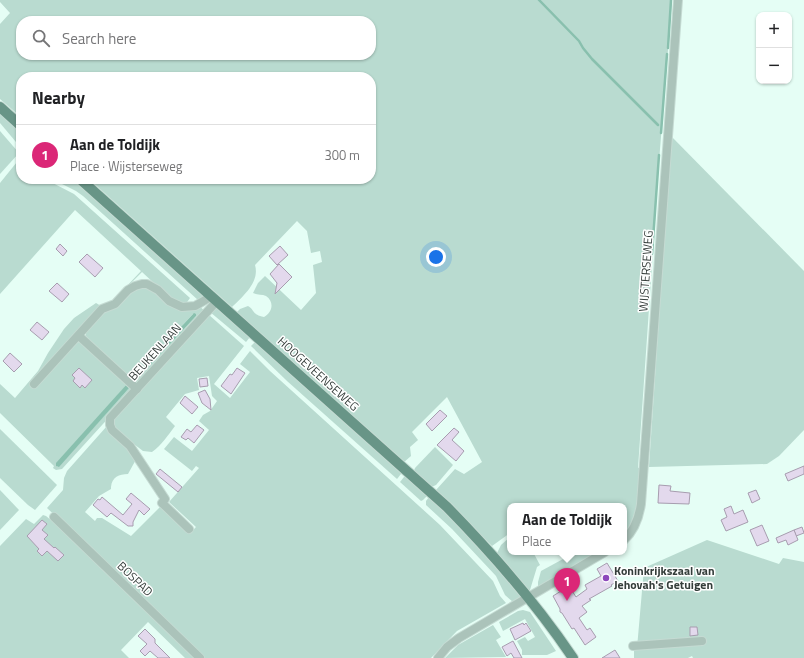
<!DOCTYPE html>
<meta charset="utf-8">
<style>
body{margin:0;font-family:"Titillium Web",sans-serif;background:#f6f6f6;color:#202124}
.controls{position:absolute;right:12px;top:12px;display:grid;overflow:hidden;border-radius:8px;box-shadow:0 1px 3px #0004}
.controls button{width:36px;height:36px;display:grid;place-items:center;padding:0;border:0;border-bottom:1px solid #e0e0e0;background:#fff;color:#202124;font:20px sans-serif}
.you{position:absolute;left:436px;top:257px;width:14px;height:14px;margin:-10px;border:3px solid #fff;border-radius:50%;background:#1a73e8;box-shadow:0 0 0 6px #1a73e833}
.badge{display:grid;place-items:center;width:26px;height:26px;border-radius:50%;background:#db2777;color:#fff;font-size:13px;font-weight:700}
.pin{position:absolute;translate:-50% -33px;filter:drop-shadow(0 1px 2px #0008)}
.pin::after{content:'';position:absolute;top:21px;width:14px;height:12px;background:inherit;clip-path:polygon(0 0,100% 0,50% 100%)}
.popup{position:absolute;left:507px;top:503px;width:120px;height:52px;box-sizing:border-box;display:grid;place-content:center;border-radius:8px;background:#fff;filter:drop-shadow(0 1px 3px #0005);font-size:13px;white-space:nowrap;color:#757577}
.popup b{font-size:15px;color:#202124}
.popup::after{content:'';position:absolute;left:50%;top:100%;margin-left:-8px;border:8px solid transparent;border-top-color:#fff}
.list{margin:0;padding:0;list-style:none}
h2{display:flex;justify-content:space-between;align-items:center;height:52px;margin:0;padding:0 16px;font-size:17px}
h2 small{font-size:13px;font-weight:400;color:#757577}
.list li{display:grid;grid-template-columns:26px 1fr auto;gap:12px;align-items:center;box-sizing:border-box;height:60px;padding:0 16px;border-top:1px solid #e0e0e0}
.list b{display:block;font-size:15px;white-space:nowrap}
.list p{margin:0;font-size:13px;white-space:nowrap;color:#757577}
.list em{font-size:13px;font-style:normal;color:#757577}
.icon{flex:none;width:22px;height:22px;fill:none;stroke:currentColor;stroke-width:2;stroke-linecap:round;stroke-linejoin:round}
.map{position:relative;flex:none;width:804px;height:658px;overflow:hidden}
.search{position:absolute;background:#fff;box-shadow:0 1px 3px #0004;left:16px;top:16px;width:360px;height:44px;display:flex;align-items:center;gap:10px;box-sizing:border-box;padding:0 14px;border-radius:16px;color:#757577;font-size:15px}
.panel{position:absolute;background:#fff;box-shadow:0 1px 3px #0004;left:16px;top:72px;width:360px;height:112px;border-radius:16px}
.map>svg:first-child{display:block}
</style>
<div class="map">
<svg width="804" height="658" viewBox="0 0 804 658">
<rect width="100%" height="100%" fill="#e5fef5"/>
<g fill="#b9dbd0" fill-rule="evenodd">
<path d="M0,0H672L660,149L638,468L641,467C639,493 639,510 626,532L624,535V506H510V533L492,546L468,522L436,493V490L455,469L464,474L482,462L447,397L412,432L418,440L410,447L411,456L403,463L237,312L240,309L248,306C255,310 252,315 264,317C272,313 275,302 266,296C262,294 257,295 253,293L258,283L265,276L301,310L316,293L313,265L322,262L320,251L311,253L307,231L297,221L255,265C260,282 243,296 232,307L89,179H371V77H21V117L0,99V24L10,13L0,2ZM21,21H371V55H21Z"/>
<polygon points="0,112 21,131 21,148 0,123"/>
<polygon points="0,131 19,153 0,174"/>
<polygon points="671,136 804,271 804,430 779,456 767,464 649,467"/>
<polygon points="21,157 21,179 45,179 74,194 190,298 185,305 170,298 142,272 112,302 141,271 75,210 0,294 0,183"/>
<polygon points="52,179 75,179 202,293 202,297 198,300 83,196 76,191"/>
<path d="M144,287L154,291L161,299L176,309L182,311L199,306L205,311L139,383L135,382L196,316V314H193L131,380L86,336V332C103,313 119,296 144,287Z"/>
<polygon points="96,303 101,306 30,384 34,387 78,342 81,343 127,384 57,467 59,466 130,387 133,391 62,469 56,470 53,468 54,466 0,413 0,384 15,398 38,371 48,353 64,329 74,318"/>
<polygon points="216,306 250,337 246,342 210,312"/>
<path d="M208,314L244,346L214,384L230,398L250,372L240,364L250,351L270,371L440,525L493,581L500,596L506,603L457,631L431,658H205L47,508L63,490L64,478L67,471L107,426L139,454L128,474C119,474 112,477 111,487V489L99,496L85,512L95,521L97,518H102L131,536L161,506L190,533L196,527L169,502L199,468L196,466L192,471L164,449L174,437L192,451L209,430L199,421L203,415L210,411L217,401L212,396L209,376L197,378L199,390L185,394L166,417L175,426C168,435 162,445 152,452L143,451L114,429L112,421Z"/>
<polygon points="256,341 401,471 401,474 397,479 287,381 251,346"/>
<polygon points="0,429 57,485 35,510 28,505 0,478"/>
<polygon points="435,447 453,465 436,485 429,488 413,473 415,468"/>
<polygon points="404,477 408,477 428,495 423,500 421,501 400,482"/>
<polygon points="0,490 19,510 0,530"/>
<polygon points="429,497 473,539 521,595 519,600 513,602 505,595 496,576 452,529 426,505 426,501"/>
<polygon points="43,515 46,516 52,521 196,658 185,658 148,622 121,650 129,658 0,658 0,546 26,519 34,524"/>
<polygon points="510,537 510,552 533,552 540,565 537,567 530,590 528,590 496,555 501,545"/>
<polygon points="707,540 779,564 783,558 804,562 804,658 693,658 692,656 688,658 634,658 634,649 637,648 644,568"/>
<polygon points="576,552 599,552 538,587 538,582 541,571"/>
<polygon points="523,610 530,612 556,651 547,655 522,655 522,650 517,641 525,637 528,641 535,637 525,619 503,631 499,622 518,611"/>
<polygon points="493,625 501,637 496,640 506,657 445,658 458,645"/>
</g>
<g fill="#89c0ae">
<polygon points="194,313 196,314 196,316 135,382 131,380"/>
<polygon points="127,384 130,387 59,467 56,466 56,463"/>
</g>
<g fill="none" stroke-linecap="round" stroke-linejoin="round">
<g stroke="#89c0ae" stroke-width="2.5">
<polyline points="539,0 579,41 583,48 592,59 658,125"/>
<polyline points="668,48 671,0"/>
<polyline points="661,133 667,54"/>
<polyline points="652,254 659,155"/>
</g>
</g>
<g fill="#e3d9ed" stroke="#a79daf">
<polygon points="60,244 67,251 63,256 56,249"/>
<polygon points="280,246 288,255 277,265 269,256"/>
<polygon points="87,254 103,268 95,277 79,262"/>
<polygon points="279,264 292,277 275,294 277,283 270,274"/>
<polygon points="57,283 69,294 62,302 49,291"/>
<polygon points="37,322 49,332 42,340 30,330"/>
<polygon points="10,353 22,364 14,372 3,361"/>
<polygon points="79,368 92,380 85,388 82,385 80,388 73,381 75,378 72,375"/>
<polygon points="237,368 245,373 231,394 221,386 230,374 232,375"/>
<polygon points="207,378 208,386 200,387 199,379"/>
<polygon points="205,390 210,399 211,410 202,403 198,393"/>
<polygon points="185,396 198,407 192,414 180,403"/>
<polygon points="440,410 447,416 432,431 426,424"/>
<polygon points="197,425 204,430 194,443 188,438 186,440 181,437 187,429 191,432"/>
<polygon points="454,428 459,432 452,440 464,451 456,461 437,445"/>
<polygon points="804,466 804,474 788,481 785,474"/>
<polygon points="160,469 182,487 178,492 156,474"/>
<polygon points="659,485 671,486 670,491 690,493 689,504 658,503"/>
<polygon points="756,490 760,499 752,503 748,493"/>
<polygon points="131,493 150,509 144,515 139,510 133,522 133,526 128,526 111,513 107,517 93,505 98,499 100,500 102,497 123,515 132,504 126,499"/>
<polygon points="731,506 734,514 743,510 748,522 726,531 721,520 727,517 724,509"/>
<polygon points="42,520 47,524 42,530 48,535 44,539 54,548 55,547 64,555 58,561 47,551 42,556 37,551 39,549 27,536"/>
<polygon points="762,525 769,541 757,546 750,530"/>
<polygon points="802,527 804,533 796,536 794,530"/>
<polygon points="794,530 798,540 788,545 786,540 778,543 776,538"/>
<polygon points="607,563 618,581 611,585 612,586 589,599 591,600 582,606 587,612 579,618 587,630 590,628 596,637 585,645 574,628 572,629 562,613 560,612 560,609 553,596 569,586 576,597 587,589 585,585 601,576 597,569"/>
<polygon points="523,623 524,625 526,623 531,631 515,640 510,629"/>
<polygon points="690,627 697,627 698,635 690,636"/>
<polygon points="145,629 155,639 155,643 170,658 158,658 150,651 145,656 140,651 147,644 138,636"/>
<polygon points="513,641 522,658 514,658 511,653 507,656 502,647"/>
<polygon points="615,650 620,658 602,658"/>
</g>
<g fill="none" stroke-linecap="round" stroke-linejoin="round">
<g stroke="#c5dbd3" stroke-width="10">
<g id="minor">
<polyline points="79,336 137,389"/>
<polyline points="34,384 102,309 115,304 128,290 135,286 142,284 147,284 158,290 169,301 182,307 195,306 212,296"/>
<polyline points="54,517 200,658"/>
<polyline points="189,529 162,503 165,499 130,446 112,430 110,425 110,418 217,301"/>
<path d="M624,540C634,531 639,517 641,504L678,0"/>
<polyline points="633,646 702,641"/>
<polyline points="438,658 447,647 459,638 605,552"/>
</g>
</g>
<g stroke="#c5dbd3" stroke-width="12">
<g id="major">
<polyline points="0,107 21,126"/>
<path d="M80,179L447,507C493,554 536,603 573,658"/>
</g>
</g>
<use href="#minor" stroke="#abc3ba" stroke-width="8"/>
<use href="#major" stroke="#689587" stroke-width="10"/>
</g>
<circle fill="#8d48bc" stroke="#fff" stroke-width="1.5" cx="606" cy="578" r="4"/>
<g text-anchor="middle" stroke-width="3" stroke-linejoin="round" paint-order="stroke">
<g font-size="12" fill="#343d3a" stroke="#fff">
<text transform="translate(646 271) rotate(-86)" y="4">WIJSTERSEWEG</text>
<text transform="translate(155 352) rotate(-48)" y="4">BEUKENLAAN</text>
<text transform="translate(318 374) rotate(42)" y="4">HOOGEVEENSEWEG</text>
<text transform="translate(135 579) rotate(44)" y="4">BOSPAD</text>
</g>
<g font-size="12" font-weight="bold" fill="#343d3a" stroke="#fff" text-anchor="start">
<text x="614" y="575">Koninkrijkszaal van<tspan x="614" dy="14">Jehovah's Getuigen</tspan></text>
</g>
</g>
</svg>
<div class="controls">
<button>+</button>
<button>−</button>
</div>
<div class="you"></div>
<div class="pin badge" style="left:567px;top:601px">1</div>
<div class="popup"><b>Aan de Toldijk</b>Place</div>
<div class="search"><svg class="icon" aria-label="search" viewBox="0 0 24 24"><circle cx="10" cy="10" r="6"/><path d="M15 15l6 6"/></svg>Search here</div>
<section class="panel">
<h2>Nearby<small></small></h2>
<ul class="list">
<li><span class="badge">1</span><div><b>Aan de Toldijk</b><p>Place · Wijsterseweg</p></div><em>300 m</em></li>
</ul>
</section>
</div>
